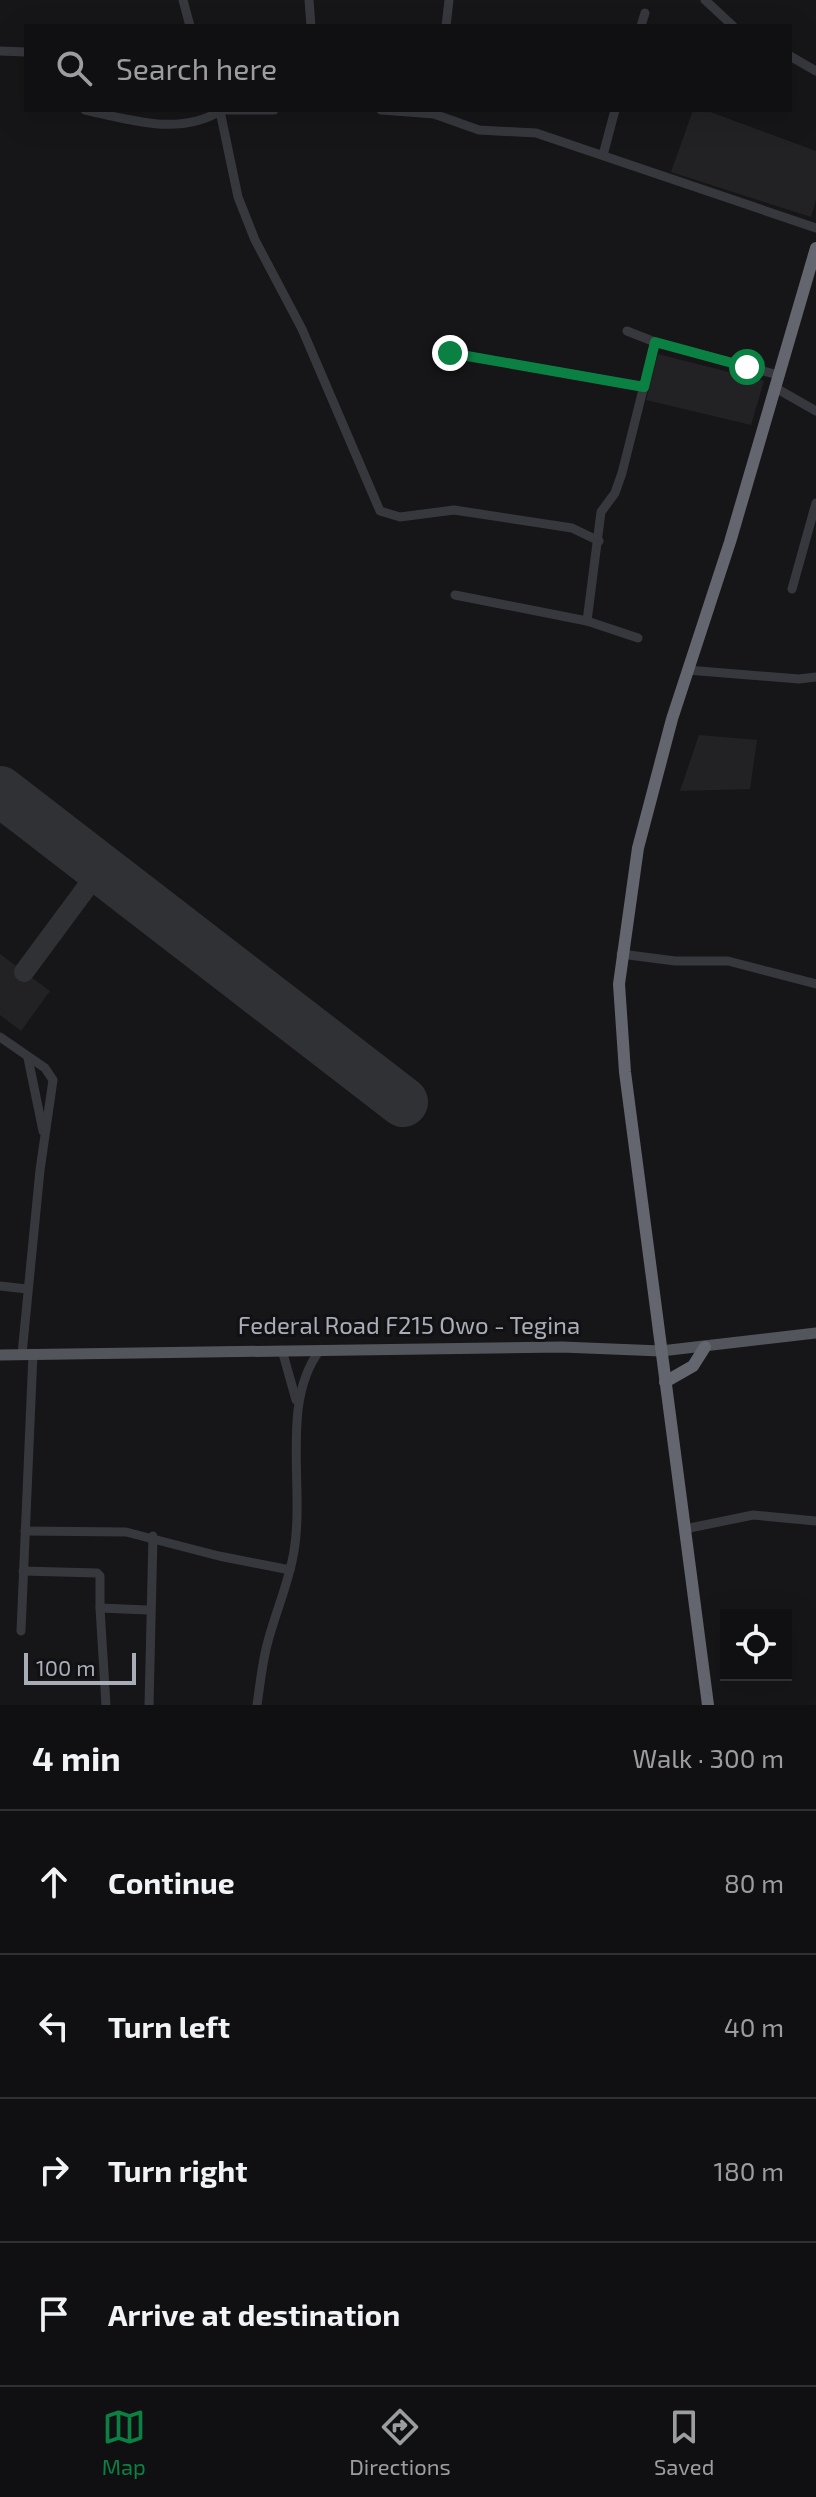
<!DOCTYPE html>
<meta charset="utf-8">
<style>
body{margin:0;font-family:"Exo 2",sans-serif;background:#1e1e20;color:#f1f3f6}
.controls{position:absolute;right:24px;bottom:24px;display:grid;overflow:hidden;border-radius:0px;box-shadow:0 8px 32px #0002}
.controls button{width:72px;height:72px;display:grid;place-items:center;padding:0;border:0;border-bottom:2px solid #303032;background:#101012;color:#f1f3f6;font:40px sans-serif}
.scale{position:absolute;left:24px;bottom:20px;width:112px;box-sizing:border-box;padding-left:8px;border:4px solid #a8adb8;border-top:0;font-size:22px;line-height:28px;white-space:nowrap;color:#a8adb8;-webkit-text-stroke:6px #111113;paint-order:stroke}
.stop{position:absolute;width:24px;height:24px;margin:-18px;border:6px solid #0b8043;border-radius:50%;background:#fff}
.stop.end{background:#0b8043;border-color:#fff;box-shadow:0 2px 8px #0008}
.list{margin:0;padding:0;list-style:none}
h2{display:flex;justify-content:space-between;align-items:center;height:104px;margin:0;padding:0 32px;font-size:34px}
h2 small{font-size:26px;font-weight:400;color:#9c9d9f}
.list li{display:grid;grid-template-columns:52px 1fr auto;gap:24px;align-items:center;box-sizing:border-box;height:144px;padding:0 32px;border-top:2px solid #303032}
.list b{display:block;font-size:30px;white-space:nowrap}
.list em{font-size:26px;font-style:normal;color:#9c9d9f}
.icon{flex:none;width:44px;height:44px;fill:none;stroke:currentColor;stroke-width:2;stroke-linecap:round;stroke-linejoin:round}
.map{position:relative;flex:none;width:816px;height:1705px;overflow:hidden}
.search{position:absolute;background:#101012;box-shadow:0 8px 32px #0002;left:24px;right:24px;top:24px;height:88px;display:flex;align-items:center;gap:20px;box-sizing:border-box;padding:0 28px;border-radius:0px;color:#9c9d9f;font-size:30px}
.sheet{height:680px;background:#101012}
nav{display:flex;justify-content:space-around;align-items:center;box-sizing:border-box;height:112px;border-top:2px solid #303032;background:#101012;font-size:22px;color:#9c9d9f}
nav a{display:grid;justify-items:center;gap:4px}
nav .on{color:#0b8043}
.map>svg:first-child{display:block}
</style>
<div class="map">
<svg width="816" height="1705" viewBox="0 0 816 1705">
<rect width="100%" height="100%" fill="#161618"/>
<g fill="#222225">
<polygon points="693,110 705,110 816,151 816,200 811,217 671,172"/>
<polygon points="658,354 764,381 751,425 646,400"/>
<polygon points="699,735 757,740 750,789 680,791"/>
<polygon points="0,954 50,991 21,1031 0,1015"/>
</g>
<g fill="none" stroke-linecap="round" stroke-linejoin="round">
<polyline stroke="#303135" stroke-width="20" points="24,972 101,868"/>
<polyline stroke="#303135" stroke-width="50" points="0,791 403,1102"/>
<g stroke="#37383d" stroke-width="9">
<polyline points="183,0 190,26"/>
<polyline points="309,0 311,26"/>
<polyline points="705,0 733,26"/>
<polyline points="446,26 449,0"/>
<polyline points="641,26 645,13"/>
<polyline points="0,51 26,52"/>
<polyline points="790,56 816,71"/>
<path d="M85,110C129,120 180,136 220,111L238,197L255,240L302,329L380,511L400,517L454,510L572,528L599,541"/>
<polyline points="219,110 274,110"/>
<polyline points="381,110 434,114 479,130 536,133 816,228"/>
<polyline points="603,155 615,110"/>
<polyline points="627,331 655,342 778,375"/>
<polyline points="450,353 644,387"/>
<polyline points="774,387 816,411"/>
<polyline points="792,589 816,503"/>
<polyline points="455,595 587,621 638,638"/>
<polyline points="587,621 601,512 615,493 622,473 655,342"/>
<polyline points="687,670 799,679 816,677"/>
<polyline points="621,954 675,961 728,961 816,984"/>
<polyline points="0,1037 45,1068 53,1080 40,1170 22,1354"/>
<polyline points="28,1058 43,1131"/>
<polyline points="0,1286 27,1289"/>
<polyline points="282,1350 296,1400"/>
<polyline points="685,1529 753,1515 816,1521"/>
<polyline points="25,1531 126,1532 219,1556 290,1570"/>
<polyline points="23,1571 97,1573 100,1576 100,1608"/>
<polyline points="21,1631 33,1354"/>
<polyline points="106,1705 100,1608 148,1610"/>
<polyline points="149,1705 153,1536"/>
<path d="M257,1705C260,1685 262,1664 267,1645C275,1613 289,1583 294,1551C305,1486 280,1402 320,1350"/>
</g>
<polyline stroke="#53555c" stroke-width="11" points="0,1355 562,1347 661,1351 816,1333"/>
<g stroke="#63666e" stroke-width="12">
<polyline points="665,1382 693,1366 705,1347"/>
<polyline points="708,1705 625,1072 619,984 638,848 672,719 730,542 816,248"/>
</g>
</g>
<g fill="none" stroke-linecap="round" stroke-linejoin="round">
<polyline stroke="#0b8043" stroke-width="10" points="450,353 644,387 655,342 747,367"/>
</g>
<g text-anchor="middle" stroke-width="6" stroke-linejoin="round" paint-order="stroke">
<g font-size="24" fill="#a8adb8" stroke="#111113">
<text x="409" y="1334">Federal Road F215 Owo - Tegina</text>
</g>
</g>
</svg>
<div class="controls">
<button><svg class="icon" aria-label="locate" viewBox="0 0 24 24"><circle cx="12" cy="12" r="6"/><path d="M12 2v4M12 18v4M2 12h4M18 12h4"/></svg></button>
</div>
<div class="scale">100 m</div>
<div class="stop" style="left:747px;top:367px"></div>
<div class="stop end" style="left:450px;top:353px"></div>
<div class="search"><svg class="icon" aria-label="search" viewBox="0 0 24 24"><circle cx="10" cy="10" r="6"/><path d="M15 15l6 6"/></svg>Search here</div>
</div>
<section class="sheet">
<h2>4 min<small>Walk · 300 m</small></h2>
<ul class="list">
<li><svg class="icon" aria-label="ahead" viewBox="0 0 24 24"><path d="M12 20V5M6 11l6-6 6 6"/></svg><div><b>Continue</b></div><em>80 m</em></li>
<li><svg class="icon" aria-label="left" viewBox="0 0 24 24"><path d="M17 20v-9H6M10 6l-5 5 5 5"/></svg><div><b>Turn left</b></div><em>40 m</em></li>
<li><svg class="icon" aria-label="right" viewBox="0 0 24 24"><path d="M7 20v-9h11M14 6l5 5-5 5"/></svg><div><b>Turn right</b></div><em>180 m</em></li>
<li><svg class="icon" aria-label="arrive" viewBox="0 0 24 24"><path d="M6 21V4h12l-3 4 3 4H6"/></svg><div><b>Arrive at destination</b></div></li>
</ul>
</section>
<nav>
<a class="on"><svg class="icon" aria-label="map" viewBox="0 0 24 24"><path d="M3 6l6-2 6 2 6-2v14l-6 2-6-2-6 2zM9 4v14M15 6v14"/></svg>Map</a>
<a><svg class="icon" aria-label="directions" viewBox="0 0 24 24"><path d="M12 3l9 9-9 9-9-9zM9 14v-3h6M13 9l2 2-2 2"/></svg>Directions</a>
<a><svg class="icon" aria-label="saved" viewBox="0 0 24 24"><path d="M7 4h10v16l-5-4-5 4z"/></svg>Saved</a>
</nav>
